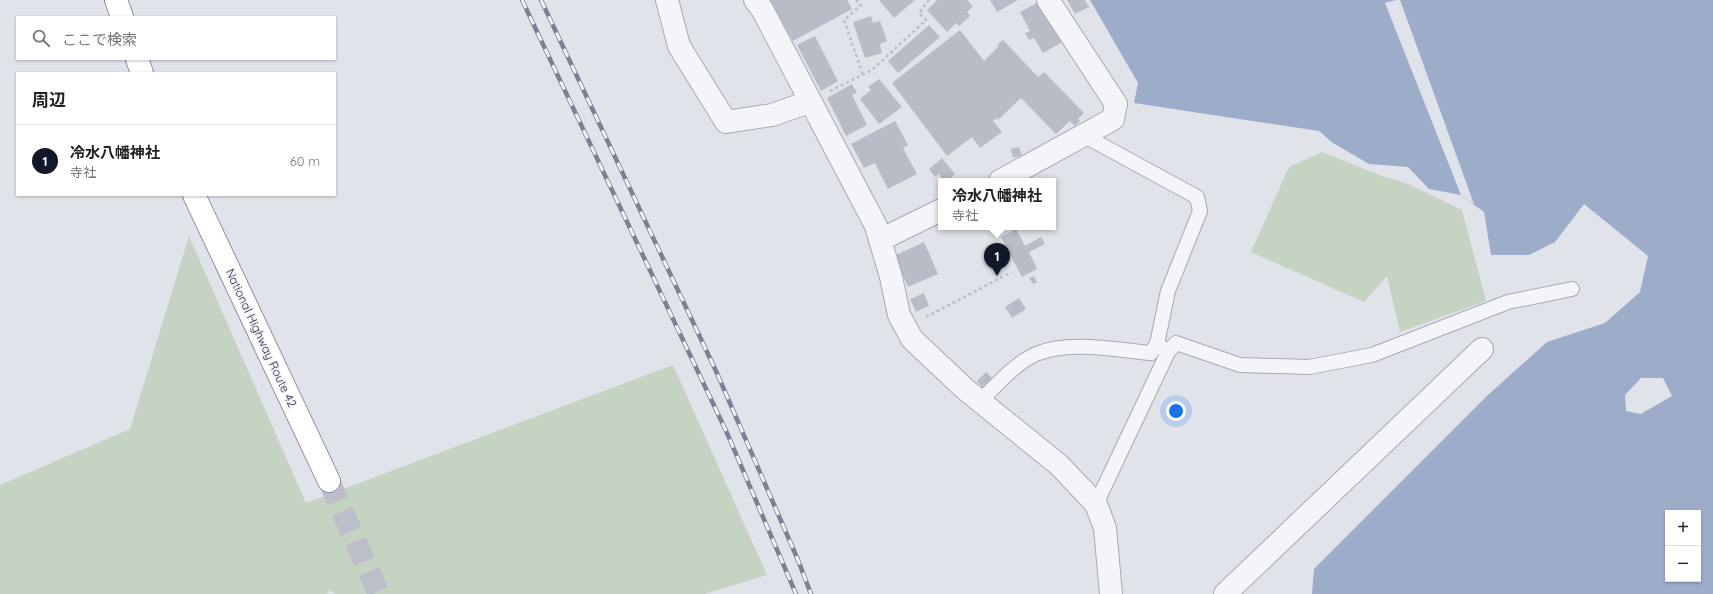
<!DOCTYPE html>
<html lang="ja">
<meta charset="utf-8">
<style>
body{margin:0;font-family:Quicksand,"Noto Sans JP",sans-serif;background:#f2f2f2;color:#222}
.controls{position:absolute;right:12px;bottom:12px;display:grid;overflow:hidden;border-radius:0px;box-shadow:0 1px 3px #0004}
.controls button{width:36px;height:36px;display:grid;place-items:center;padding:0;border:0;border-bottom:1px solid #e0e0e0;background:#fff;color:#222;font:20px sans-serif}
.you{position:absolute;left:1176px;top:411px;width:14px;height:14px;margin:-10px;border:3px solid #fff;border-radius:50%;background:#1a73e8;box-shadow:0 0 0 6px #1a73e833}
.badge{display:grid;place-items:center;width:26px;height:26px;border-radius:50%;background:#111827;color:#fff;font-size:13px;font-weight:700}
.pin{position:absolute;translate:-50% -33px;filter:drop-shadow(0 1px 2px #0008)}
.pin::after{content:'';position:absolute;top:21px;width:14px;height:12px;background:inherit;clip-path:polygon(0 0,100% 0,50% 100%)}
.popup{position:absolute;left:938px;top:178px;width:118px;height:52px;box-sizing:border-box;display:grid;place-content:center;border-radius:0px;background:#fff;filter:drop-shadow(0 1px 3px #0005);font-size:13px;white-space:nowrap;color:#767676}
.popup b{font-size:15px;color:#222}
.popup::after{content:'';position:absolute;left:50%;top:100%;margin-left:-8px;border:8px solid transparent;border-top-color:#fff}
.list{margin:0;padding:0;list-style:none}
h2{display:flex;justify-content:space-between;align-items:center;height:52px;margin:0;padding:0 16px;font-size:17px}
h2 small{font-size:13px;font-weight:400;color:#767676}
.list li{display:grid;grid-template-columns:26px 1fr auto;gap:12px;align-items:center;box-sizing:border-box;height:72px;padding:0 16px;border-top:1px solid #e0e0e0}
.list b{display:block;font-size:15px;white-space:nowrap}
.list p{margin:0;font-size:13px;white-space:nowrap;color:#767676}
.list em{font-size:13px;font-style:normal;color:#767676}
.icon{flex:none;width:22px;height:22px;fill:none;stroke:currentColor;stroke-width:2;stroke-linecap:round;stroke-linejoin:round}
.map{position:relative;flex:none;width:1713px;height:594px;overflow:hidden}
.search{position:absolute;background:#fff;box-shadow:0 1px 3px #0004;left:16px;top:16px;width:320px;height:44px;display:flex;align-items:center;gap:10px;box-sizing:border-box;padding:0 14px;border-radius:0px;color:#767676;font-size:15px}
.panel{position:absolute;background:#fff;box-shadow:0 1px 3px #0004;left:16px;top:72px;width:320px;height:124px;border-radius:0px}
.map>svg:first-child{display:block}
</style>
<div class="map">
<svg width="1713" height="594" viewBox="0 0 1713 594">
<rect width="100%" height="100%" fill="#e1e3ea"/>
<g fill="#c4d3c2">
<polygon points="1322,152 1382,176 1408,184 1462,210 1486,301 1400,332 1387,276 1364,302 1251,252 1289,167"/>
<polygon points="189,236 306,503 673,365 767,575 704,594 335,594 330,590 327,594 0,594 0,485 130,429"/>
</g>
<path fill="#9cacc9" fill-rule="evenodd" d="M1090,0H1713V594H1312L1314,569L1488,395L1547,342L1605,323L1640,292L1648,256L1584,204L1555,242L1529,255H1491L1484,212L1461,195L1429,189L1408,167L1369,164L1333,143L1319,131L1134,103L1138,83ZM1641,378H1663L1672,396L1641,414L1626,411L1625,395ZM1668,513H1698V579H1668Z"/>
<polygon fill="#e1e3ea" points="1396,0 1400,0 1474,204 1461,195 1385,3"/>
<g fill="#b8bcc6">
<polygon points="770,0 847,0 852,9 793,41"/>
<polygon points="879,0 915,0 894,18"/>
<polygon points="937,0 967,0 973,6 967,12 970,16 959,26 956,23 947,32 927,10"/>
<polygon points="990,0 1018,0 997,12"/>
<polygon points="1067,0 1085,0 1089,7 1075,14"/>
<polygon points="1037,3 1047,21 1052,18 1064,41 1043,53 1034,38 1029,40 1025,33 1030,31 1020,12"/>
<polygon points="871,16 873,23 880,21 887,41 880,44 882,53 865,58 853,22"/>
<polygon points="929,25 940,37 898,73 888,61"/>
<polygon points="960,30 984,61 999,46 997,45 1003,40 1038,77 1044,72 1084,113 1078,119 1080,121 1075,126 1070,121 1056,134 1021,98 998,120 997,118 993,121 1002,132 980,148 972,137 947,156 892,83"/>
<polygon points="815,36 838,81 821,91 797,45"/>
<polygon points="879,79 902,107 879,124 860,99 871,90 868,87"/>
<polygon points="852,84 857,93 852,95 867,125 846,136 827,98"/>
<polygon points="895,121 908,145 903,148 917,174 888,189 875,163 864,168 851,144"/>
<polygon points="1019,147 1022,155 1013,158 1011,149"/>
<polygon points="942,158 955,174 947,181 944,181 939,174 935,177 929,169"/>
<polygon points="1016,229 1025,246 1041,237 1045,244 1029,252 1037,269 1022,277 1001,237"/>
<polygon points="924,242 938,274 908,287 894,256"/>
<polygon points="1034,276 1037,282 1033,284 1029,278"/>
<polygon points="924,293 929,306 916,312 910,299"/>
<polygon points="1019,298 1026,309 1012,318 1005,307"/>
<polygon points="986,372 992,378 982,387 977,381"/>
</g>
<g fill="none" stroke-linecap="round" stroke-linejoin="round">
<polyline stroke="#bcbfc8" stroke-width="22" stroke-dasharray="22 11" stroke-linecap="butt" points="329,481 379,594"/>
<g stroke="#a6a9b4" stroke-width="16">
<g id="lane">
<polyline points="1083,135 1197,197 1200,211 1168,291 1157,344 1168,352"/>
<path d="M980,401C997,385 1014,364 1036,354C1068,340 1117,350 1151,353L1157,344"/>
<polyline points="1096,504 1168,352 1176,343 1240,365 1309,367 1372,355 1508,302 1572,289"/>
</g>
</g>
<g stroke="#a6a9b4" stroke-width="24">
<g id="street">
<polyline points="667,0 679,46 726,122 772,115 809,102"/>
<polyline points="755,0 762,9 876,226 891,277 899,315 912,339 965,389 1059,465 1096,504 1105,528 1111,594"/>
<polyline points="1000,181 1113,119 1116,104 1048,0"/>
<polyline points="880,240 941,210"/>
<polyline points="1225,594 1482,349"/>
</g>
</g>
<g stroke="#888fa0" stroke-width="24">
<g id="highway">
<polyline points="116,0 122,17"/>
<polyline points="137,59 142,73"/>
<polyline points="194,195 329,481"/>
</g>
</g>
<g stroke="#bbbec5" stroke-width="2.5" stroke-dasharray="3 3" stroke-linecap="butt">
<polyline points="856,0 861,5 844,20 863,75"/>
<polyline points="830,91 872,70 926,20 919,13 929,0"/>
<polyline points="926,317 1012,272"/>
</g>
<use href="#lane" stroke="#f4f5f8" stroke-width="14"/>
<use href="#street" stroke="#f4f5f8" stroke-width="22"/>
<use href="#highway" stroke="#fff" stroke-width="22"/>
<g stroke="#7a8193" stroke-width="4.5">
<g id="rail">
<polyline points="522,0 727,433 796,594"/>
<polyline points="541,0 716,371 798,560 811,594"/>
</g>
</g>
<use href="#rail" stroke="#f0f2f7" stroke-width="3" stroke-dasharray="9" stroke-linecap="butt"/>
</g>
<g text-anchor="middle" stroke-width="3" stroke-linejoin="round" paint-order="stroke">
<g font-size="12" fill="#292f41" stroke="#f0f2f7">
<text transform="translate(261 338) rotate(65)" y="4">National Highway Route 42</text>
</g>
</g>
</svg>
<div class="controls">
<button>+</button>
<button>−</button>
</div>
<div class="you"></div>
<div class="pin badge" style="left:997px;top:276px">1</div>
<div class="popup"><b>冷水八幡神社</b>寺社</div>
<div class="search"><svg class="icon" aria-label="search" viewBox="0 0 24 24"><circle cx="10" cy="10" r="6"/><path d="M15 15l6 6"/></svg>ここで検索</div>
<section class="panel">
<h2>周辺<small></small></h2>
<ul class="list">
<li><span class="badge">1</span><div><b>冷水八幡神社</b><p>寺社</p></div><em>60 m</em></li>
</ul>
</section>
</div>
